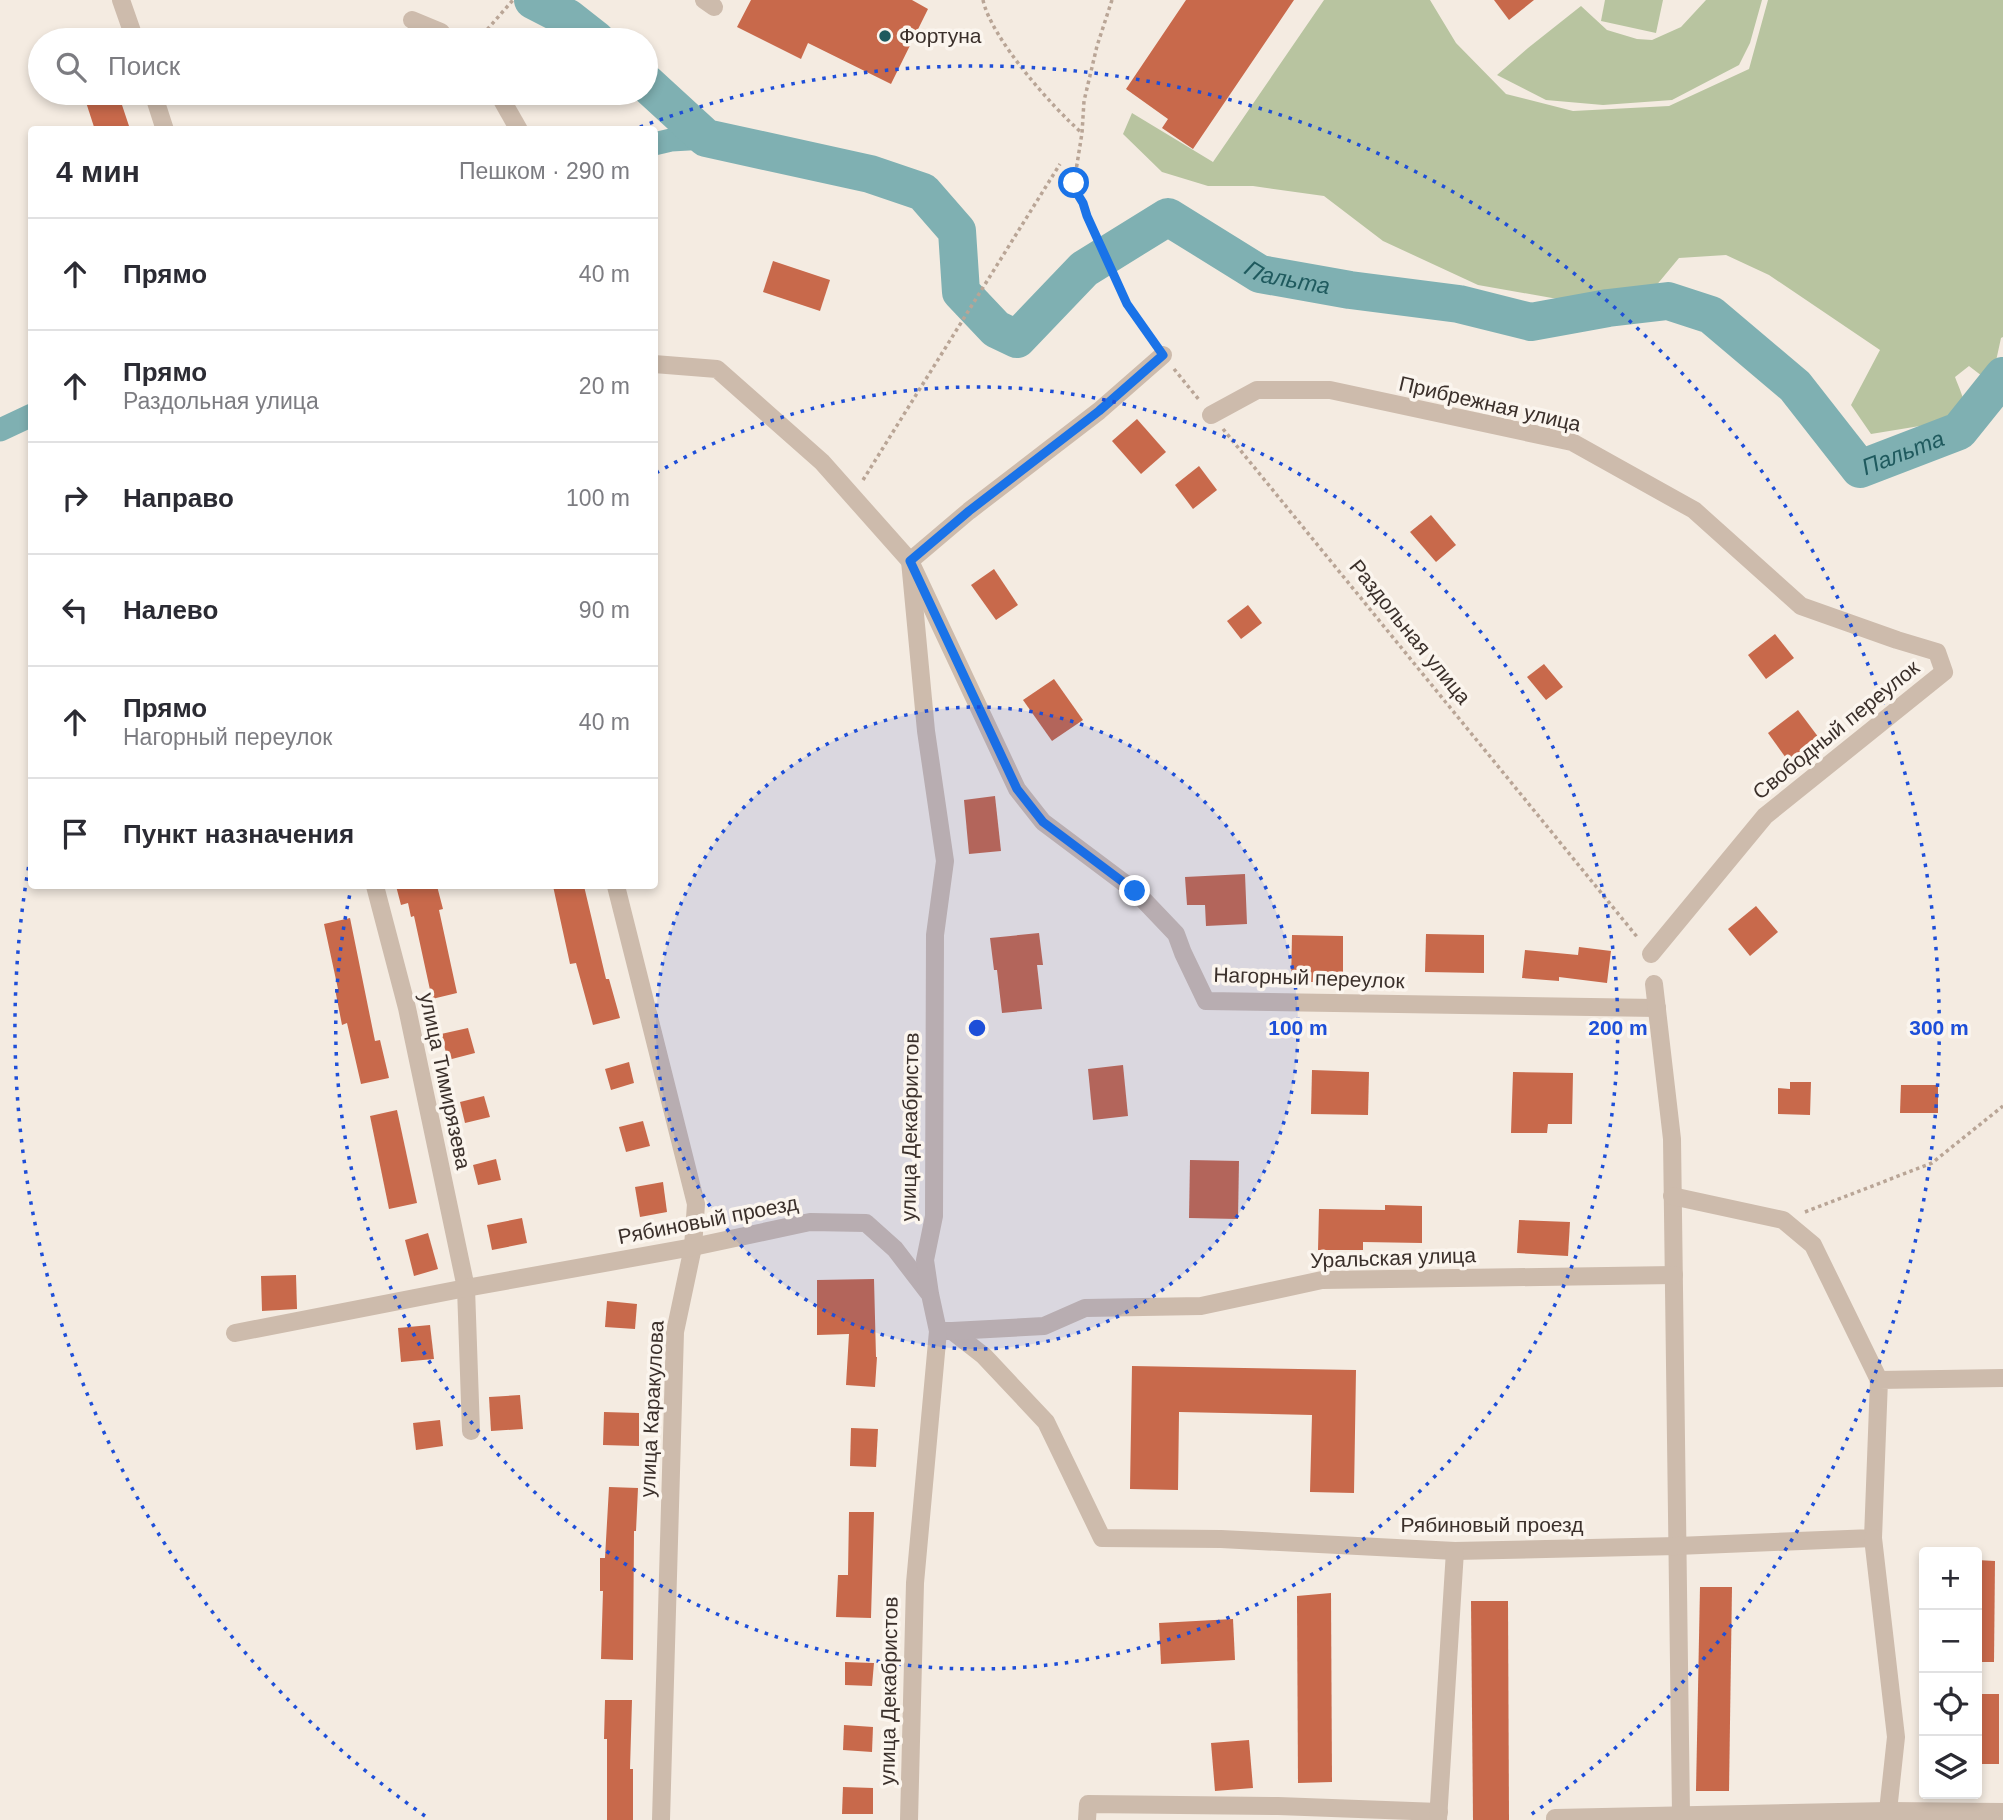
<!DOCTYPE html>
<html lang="ru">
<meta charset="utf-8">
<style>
body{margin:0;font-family:Helvetica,sans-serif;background:#f2f2f3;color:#2b2b33}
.controls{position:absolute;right:21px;bottom:21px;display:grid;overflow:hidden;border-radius:7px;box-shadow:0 4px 10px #0003}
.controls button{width:63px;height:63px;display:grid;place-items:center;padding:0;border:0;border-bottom:2px solid #e1e1e2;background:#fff;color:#2b2b33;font:35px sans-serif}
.stop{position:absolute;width:21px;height:21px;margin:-16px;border:5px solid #1a73e8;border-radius:50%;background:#fff}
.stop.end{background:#1a73e8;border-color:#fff;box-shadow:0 2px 7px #0008}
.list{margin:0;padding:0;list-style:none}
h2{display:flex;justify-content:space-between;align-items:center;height:91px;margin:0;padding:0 28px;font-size:30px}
h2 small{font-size:23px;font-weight:400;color:#7c7c81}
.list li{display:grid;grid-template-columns:46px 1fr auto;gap:21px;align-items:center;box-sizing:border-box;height:112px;padding:0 28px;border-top:2px solid #e1e1e2}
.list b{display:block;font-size:26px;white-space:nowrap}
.list p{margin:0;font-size:23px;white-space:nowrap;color:#7c7c81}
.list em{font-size:23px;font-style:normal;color:#7c7c81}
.icon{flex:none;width:38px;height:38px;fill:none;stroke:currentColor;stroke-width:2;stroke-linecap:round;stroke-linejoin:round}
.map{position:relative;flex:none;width:2003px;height:1820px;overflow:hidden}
.search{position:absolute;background:#fff;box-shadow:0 4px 10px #0003;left:28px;top:28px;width:630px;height:77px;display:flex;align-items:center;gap:18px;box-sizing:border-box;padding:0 24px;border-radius:38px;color:#7c7c81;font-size:26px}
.panel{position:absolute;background:#fff;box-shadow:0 4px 10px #0003;left:28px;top:126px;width:630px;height:763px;border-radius:7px}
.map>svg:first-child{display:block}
</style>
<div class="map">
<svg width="2003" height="1820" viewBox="0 0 2003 1820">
<rect width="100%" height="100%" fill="#f4ebe1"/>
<g fill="#b8c4a0">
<path d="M1324,0H1430L1456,43L1506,94L1573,111L1669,106L1749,69L1768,0H2003V337L2001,338L1996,361L1982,376L1969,366L1955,377C1963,399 1971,407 1954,427L1932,424L1871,434L1851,405L1880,350L1769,275L1726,255L1679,258L1650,293L1569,301L1478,285L1383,241L1324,196L1253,186H1208L1162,172L1123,134L1132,113L1213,162Z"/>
<polygon points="1605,0 1663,0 1656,33 1601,21"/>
<polygon points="1706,0 1762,0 1750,43 1739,65 1672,100 1603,105 1546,100 1497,75 1528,48 1581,6 1607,30 1637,39 1652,40 1681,27"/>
</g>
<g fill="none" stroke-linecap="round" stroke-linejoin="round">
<g stroke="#7fb0b2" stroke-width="23">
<polyline points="654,144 671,140 706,138"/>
<polyline points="0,430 32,415"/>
</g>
<g stroke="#7fb0b2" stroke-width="38">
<polyline points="533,0 568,18 596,40"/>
<path id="s1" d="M646,83L706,138L870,174L923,192L957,231L961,292L996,329L1017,339L1084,269L1168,217L1260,274L1350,290L1459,304L1531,322L1608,308L1668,301L1711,315L1795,386L1860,469L1959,431L2003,376"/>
</g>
</g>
<g fill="#c8694b">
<polygon points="751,0 912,0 928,9 891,84 808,43 801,59 737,27"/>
<polygon points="1186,0 1294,0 1193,149 1162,128 1168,119 1126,89"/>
<polygon points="1494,0 1534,0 1509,20"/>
<polygon points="83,93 118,93 129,126 119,130 95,130"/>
<polygon points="773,261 830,280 820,311 763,292"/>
<polygon points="1137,419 1166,452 1141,474 1112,441"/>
<polygon points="1199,466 1217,490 1193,509 1175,485"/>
<polygon points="1431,515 1456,545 1436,562 1410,532"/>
<polygon points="994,569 1018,605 996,620 971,585"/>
<polygon points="1248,605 1262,623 1241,639 1227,621"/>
<polygon points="1775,634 1794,658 1766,679 1748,655"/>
<polygon points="1544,664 1563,687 1546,700 1527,677"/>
<polygon points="1054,679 1083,720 1052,741 1023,700"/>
<polygon points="1798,710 1822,742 1791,765 1768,733"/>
<polygon points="995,796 1001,851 969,854 964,800"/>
<polygon points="1245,874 1247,924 1206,926 1205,905 1187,905 1185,877"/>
<polygon points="396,886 437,886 443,909 439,910 457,993 432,999 414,916 411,917 408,903 401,905"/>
<polygon points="553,886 584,886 606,979 609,979 620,1018 593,1025 576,963 570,964"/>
<polygon points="1756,906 1778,932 1750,956 1728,929"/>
<polygon points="350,918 375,1041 380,1040 389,1078 361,1084 347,1023 342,1025 335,989 338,989 324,924"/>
<polygon points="1039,933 1043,965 1037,965 1042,1009 1002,1013 997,970 994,970 990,938"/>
<polygon points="1426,934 1484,935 1484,973 1425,972"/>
<polygon points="1292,935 1343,936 1343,982 1291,982"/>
<polygon points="1579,947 1611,951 1607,983 1559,977 1559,981 1522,978 1525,950 1578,955"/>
<polygon points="468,1028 475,1053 448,1060 441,1034"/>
<polygon points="629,1062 634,1083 611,1090 605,1069"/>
<polygon points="1123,1065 1128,1116 1093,1120 1088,1069"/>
<polygon points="1312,1070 1369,1072 1368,1115 1311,1114"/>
<polygon points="1513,1072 1573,1073 1572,1124 1548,1124 1547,1133 1511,1133"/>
<polygon points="1790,1082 1811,1082 1810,1115 1778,1114 1778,1088 1790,1089"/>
<polygon points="1901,1085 1938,1085 1938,1113 1900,1113"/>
<polygon points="484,1096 490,1117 465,1123 460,1102"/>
<polygon points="397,1110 417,1203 389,1209 370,1116"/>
<polygon points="643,1121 650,1146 626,1152 619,1127"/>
<polygon points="496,1159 501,1180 478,1185 473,1165"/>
<polygon points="1190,1160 1239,1161 1238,1219 1189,1218"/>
<polygon points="663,1182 667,1212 640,1217 635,1187"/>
<polygon points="1385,1205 1422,1206 1422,1243 1363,1242 1363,1250 1318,1250 1319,1209 1385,1210"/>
<polygon points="522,1218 527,1243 492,1250 487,1225"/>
<polygon points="1519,1220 1570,1222 1568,1256 1517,1253"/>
<polygon points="428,1233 438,1269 414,1276 405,1240"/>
<polygon points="296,1275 297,1309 262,1311 261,1276"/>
<polygon points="874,1279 876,1357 877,1357 875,1387 846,1385 849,1334 817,1335 817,1280"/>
<polygon points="607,1301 637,1304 635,1329 605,1327"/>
<polygon points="430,1325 434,1359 401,1362 398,1328"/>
<polygon points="1132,1366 1356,1370 1354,1493 1310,1492 1312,1415 1179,1412 1178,1490 1130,1489"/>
<polygon points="520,1395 523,1429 491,1431 489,1397"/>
<polygon points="604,1412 639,1413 639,1446 603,1445"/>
<polygon points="440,1420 443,1446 416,1450 413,1423"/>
<polygon points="851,1428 878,1429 876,1467 850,1466"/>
<polygon points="609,1487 638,1488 636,1531 634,1531 633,1660 601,1659 603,1591 600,1591 600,1558 605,1558"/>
<polygon points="849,1512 874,1512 871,1618 836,1617 838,1575 848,1575"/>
<polygon points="1977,1560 1995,1561 1994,1662 1977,1662"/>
<polygon points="1700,1587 1732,1587 1729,1791 1696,1791"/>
<polygon points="1331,1593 1332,1782 1298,1783 1297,1596"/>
<polygon points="1471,1601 1508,1601 1509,1820 1473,1820"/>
<polygon points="1233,1619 1235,1660 1161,1664 1159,1623"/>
<polygon points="845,1662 874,1663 872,1686 845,1685"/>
<rect x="1977" y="1694" width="22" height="70"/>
<polygon points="605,1700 632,1700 630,1769 633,1769 633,1820 607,1820 607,1739 604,1739"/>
<polygon points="844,1725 873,1727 872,1752 843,1750"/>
<polygon points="1249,1740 1253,1788 1215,1791 1211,1743"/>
<polygon points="843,1787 873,1788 873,1814 842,1814"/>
</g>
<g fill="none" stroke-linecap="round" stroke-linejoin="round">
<g stroke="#b9a596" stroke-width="3.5" stroke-dasharray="3.5 3.5" stroke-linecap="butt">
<path d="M983,0C991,38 1052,107 1082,133"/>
<polyline points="1112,0 1097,46 1084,101 1082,133 1074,183 1075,190 1084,203 1087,216 1127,305 1152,341"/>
<polyline points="478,40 513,0"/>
<polyline points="1174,369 1200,401"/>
<polyline points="1223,429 1638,938"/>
<polyline points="863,480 1060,164"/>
<polyline points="1805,1212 1932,1163 2003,1106"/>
</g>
<g stroke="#cdbbac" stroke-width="18">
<polyline points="121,0 135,40"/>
<polyline points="704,0 714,7"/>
<polyline points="412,20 441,32 446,40"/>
<polyline points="153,93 165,130"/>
<polyline points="498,93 519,130"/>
<polyline points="654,364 717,369 822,462 910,561 1017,789 1043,822 1135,891 1176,934 1183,953 1206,1001 1657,1008"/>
<polyline points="1211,415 1257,390 1330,390 1572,442 1694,510 1801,606 1897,640 1937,652 1944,672 1765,816 1651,954"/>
<polyline points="375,886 407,1008 466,1288 471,1431"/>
<polyline points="616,886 696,1204 693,1247 675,1332 661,1820"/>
<polyline points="1654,984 1672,1139 1681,1814"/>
<polyline points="1672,1196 1783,1220 1813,1245 1879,1380"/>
<polyline points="938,1331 952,1331 984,1356 1046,1422 1102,1538 1221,1539 1455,1551 1677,1546 1873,1538 1879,1380 2003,1378"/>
<polyline points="952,1331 1044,1326 1085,1308 1201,1306 1322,1280 1674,1275"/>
<polyline points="235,1333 466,1288 693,1247 810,1222 866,1223 895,1249 928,1292"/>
<polyline points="1873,1538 1896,1737 1888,1811"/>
<polyline points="909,1820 915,1583 938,1331 930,1294 925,1260 934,1216 935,935 945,861 926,731 910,561 969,511 1099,411 1163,355"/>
<polyline points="1087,1820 1088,1804 1278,1806 1439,1812"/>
<polyline points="1438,1820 1455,1551"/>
<polyline points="1555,1820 1555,1818 1888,1811 2003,1812"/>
</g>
</g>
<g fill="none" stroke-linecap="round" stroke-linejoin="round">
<polyline stroke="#1a73e8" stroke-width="9" points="1074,183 1075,190 1083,203 1087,216 1127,304 1163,355 1099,411 969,511 910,561 1017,789 1043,822 1135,891"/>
</g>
<circle cx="977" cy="1028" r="321" fill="#1d4ed8" fill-opacity=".12"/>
<g fill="none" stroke="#1d4ed8" stroke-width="3.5" stroke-dasharray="3.5 7">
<circle cx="977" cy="1028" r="321"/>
<path d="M656 473A641 641 0 1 1 351 889"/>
<path d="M425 1816A962 962 0 0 1 31 853M640 127A962 962 0 0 1 1529 1816"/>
</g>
<circle fill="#1f5a5e" stroke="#fbf5ee" stroke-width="2.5" cx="885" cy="36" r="7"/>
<g text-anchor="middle" stroke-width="7" stroke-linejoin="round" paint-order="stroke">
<g font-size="21" fill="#3b302b" stroke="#fbf5ee" text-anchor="start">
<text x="899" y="43">Фортуна</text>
</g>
<g font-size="21" fill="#3b302b" stroke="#fbf5ee">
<text transform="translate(1490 404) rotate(13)" y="7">Прибрежная улица</text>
<text transform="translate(1410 632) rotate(51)" y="7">Раздольная улица</text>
<text transform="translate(1836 730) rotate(-39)" y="7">Свободный переулок</text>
<text transform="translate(1309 978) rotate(2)" y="7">Нагорный переулок</text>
<text transform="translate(445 1081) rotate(78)" y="7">улица Тимирязева</text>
<text transform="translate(910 1127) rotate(-89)" y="7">улица Декабристов</text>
<text transform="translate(708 1220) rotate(-11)" y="7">Рябиновый проезд</text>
<text transform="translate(1393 1258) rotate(-2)" y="7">Уральская улица</text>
<text transform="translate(652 1409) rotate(-87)" y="7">улица Каракулова</text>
<text x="1492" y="1532">Рябиновый проезд</text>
<text transform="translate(889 1691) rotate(-89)" y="7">улица Декабристов</text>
</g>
<g font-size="23" font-style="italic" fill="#1f5a5e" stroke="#fbf5ee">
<text dy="8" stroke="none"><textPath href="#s1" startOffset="824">Пальта</textPath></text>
<text dy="8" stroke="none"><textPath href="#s1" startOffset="1517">Пальта</textPath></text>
</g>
</g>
<circle cx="977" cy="1028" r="10" fill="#1d4ed8" stroke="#fbf5ee" stroke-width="3.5"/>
<g font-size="21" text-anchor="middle" font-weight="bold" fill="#1d4ed8" stroke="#fbf5ee" stroke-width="7" stroke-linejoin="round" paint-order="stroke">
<text x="1298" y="1035">100 m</text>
<text x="1618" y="1035">200 m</text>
<text x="1939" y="1035">300 m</text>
</g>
</svg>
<div class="controls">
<button>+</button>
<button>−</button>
<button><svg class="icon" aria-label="locate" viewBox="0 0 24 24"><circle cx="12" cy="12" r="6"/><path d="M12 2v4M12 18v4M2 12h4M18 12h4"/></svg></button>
<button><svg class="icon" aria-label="layers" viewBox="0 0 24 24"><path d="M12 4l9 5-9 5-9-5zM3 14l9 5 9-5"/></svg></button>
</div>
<div class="stop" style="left:1074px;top:183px"></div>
<div class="stop end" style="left:1135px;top:891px"></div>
<div class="search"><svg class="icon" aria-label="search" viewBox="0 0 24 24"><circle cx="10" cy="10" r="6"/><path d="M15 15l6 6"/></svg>Поиск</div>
<section class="panel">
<h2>4 мин<small>Пешком · 290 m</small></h2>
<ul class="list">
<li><svg class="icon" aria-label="ahead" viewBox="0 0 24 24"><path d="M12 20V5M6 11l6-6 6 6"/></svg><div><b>Прямо</b></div><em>40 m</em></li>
<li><svg class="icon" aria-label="ahead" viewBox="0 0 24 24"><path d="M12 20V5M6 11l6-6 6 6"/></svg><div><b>Прямо</b><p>Раздольная улица</p></div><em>20 m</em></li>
<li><svg class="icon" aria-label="right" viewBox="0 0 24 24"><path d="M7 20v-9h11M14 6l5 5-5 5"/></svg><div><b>Направо</b></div><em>100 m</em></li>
<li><svg class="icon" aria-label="left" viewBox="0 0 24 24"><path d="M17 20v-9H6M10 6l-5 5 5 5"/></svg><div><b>Налево</b></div><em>90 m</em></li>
<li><svg class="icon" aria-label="ahead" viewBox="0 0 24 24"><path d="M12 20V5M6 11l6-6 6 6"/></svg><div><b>Прямо</b><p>Нагорный переулок</p></div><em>40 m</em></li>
<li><svg class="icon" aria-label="arrive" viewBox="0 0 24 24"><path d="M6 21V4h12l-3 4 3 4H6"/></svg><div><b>Пункт назначения</b></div></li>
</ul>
</section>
</div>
